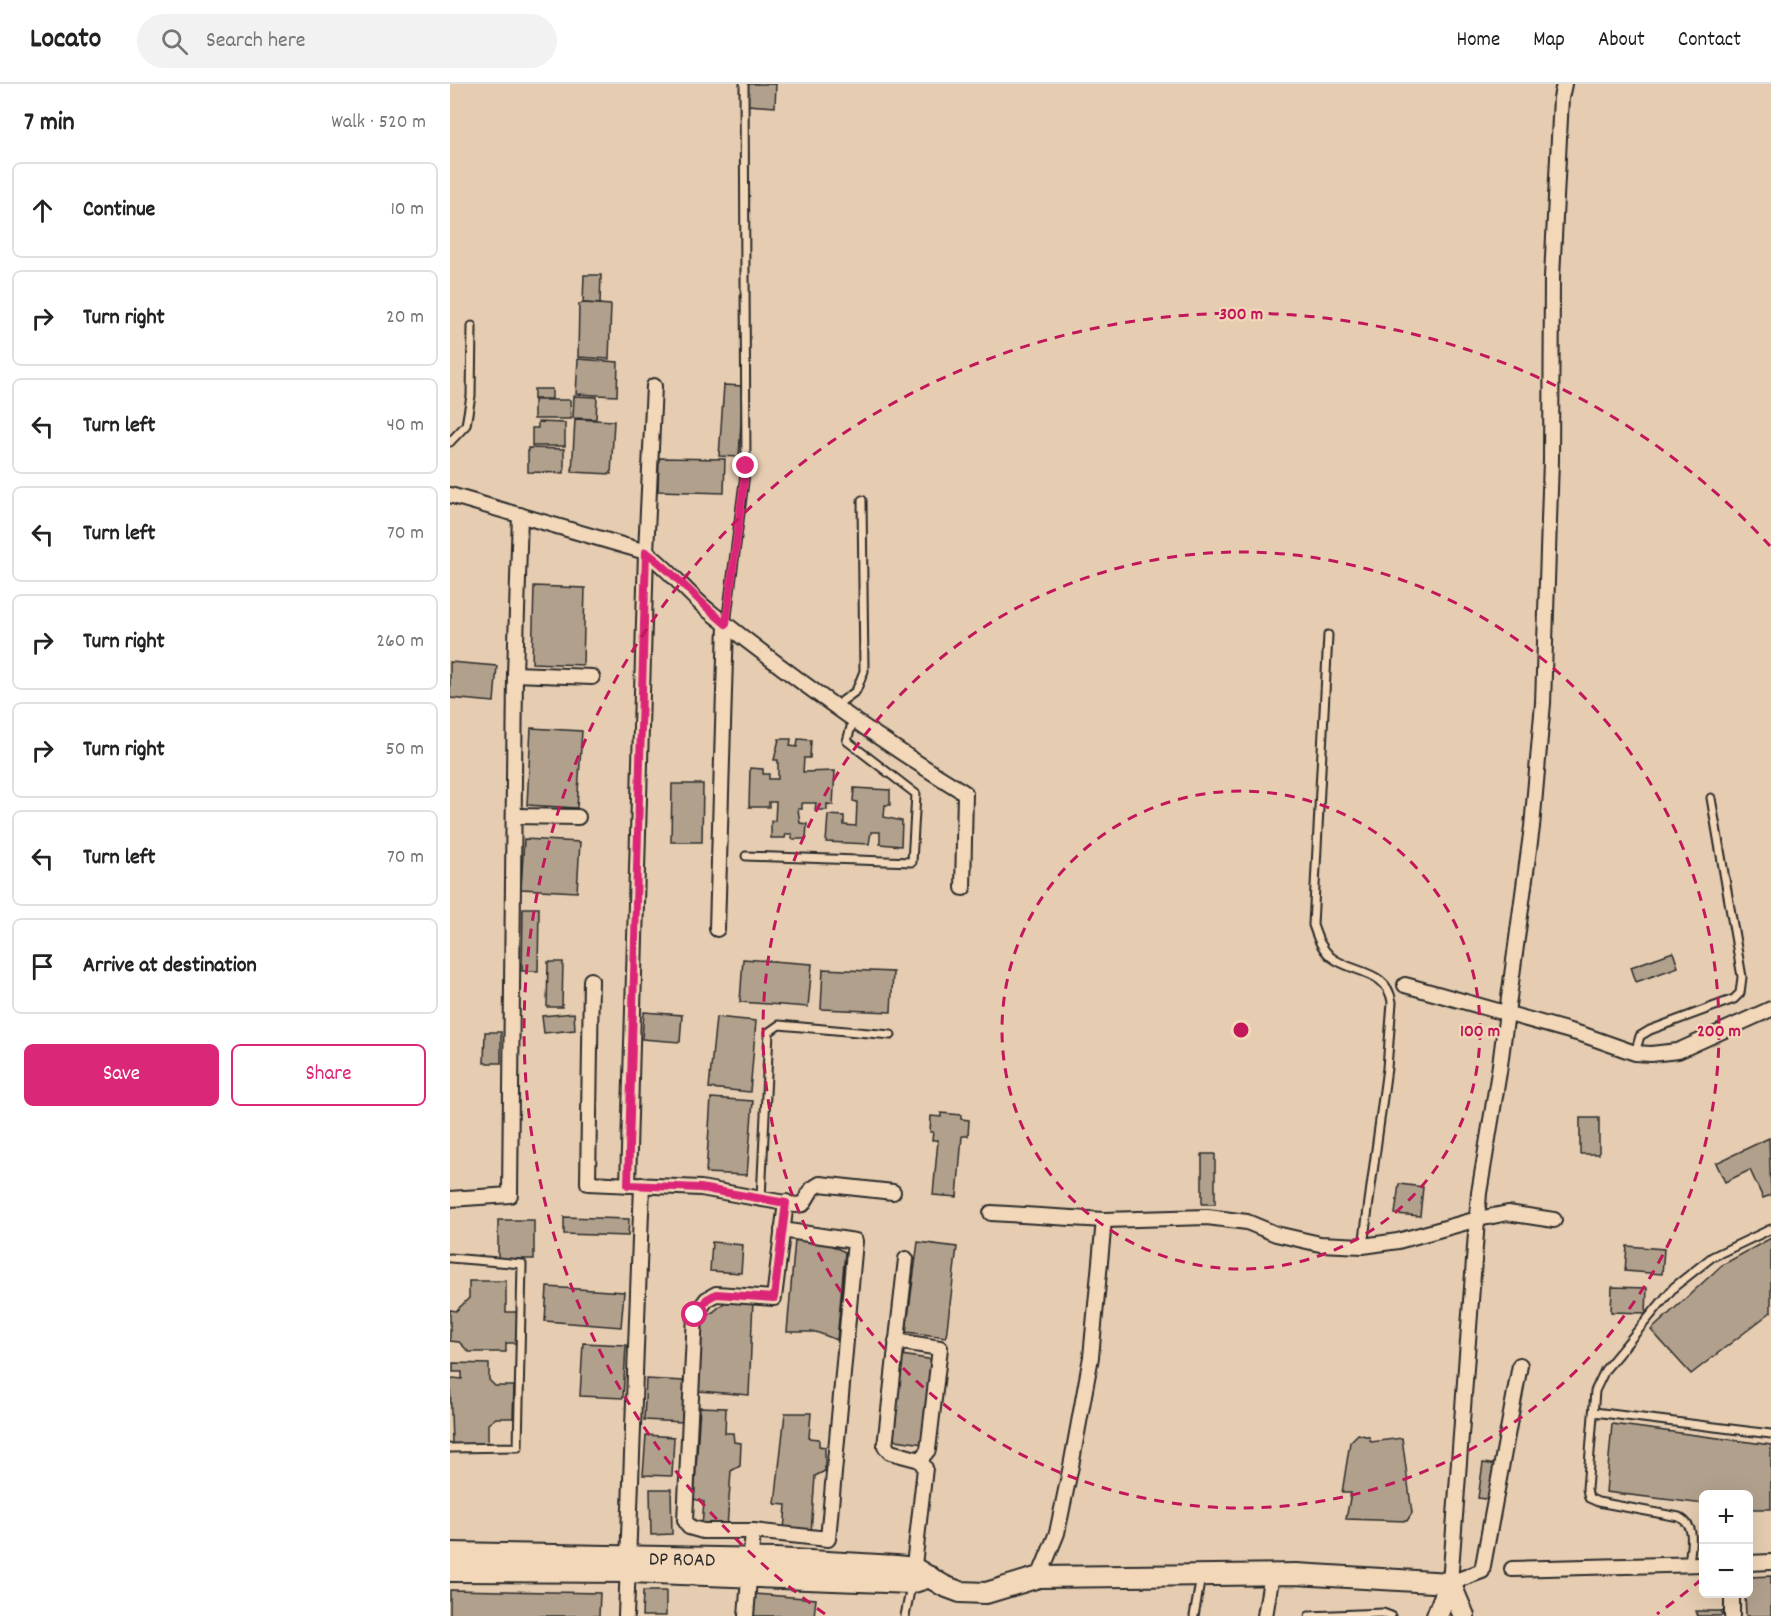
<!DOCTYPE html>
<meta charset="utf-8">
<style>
body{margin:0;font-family:Dekko,sans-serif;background:#f2f2f2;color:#222}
.controls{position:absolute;right:18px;bottom:18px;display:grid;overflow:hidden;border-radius:9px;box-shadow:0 6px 24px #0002}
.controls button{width:54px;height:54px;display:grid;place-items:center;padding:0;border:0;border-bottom:2px solid #e0e0e0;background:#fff;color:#222;font:30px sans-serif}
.stop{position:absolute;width:18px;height:18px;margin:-14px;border:4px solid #db2777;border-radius:50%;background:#fff}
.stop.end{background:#db2777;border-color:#fff;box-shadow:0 2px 6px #0008}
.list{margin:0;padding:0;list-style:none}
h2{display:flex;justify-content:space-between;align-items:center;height:78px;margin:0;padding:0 24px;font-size:26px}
h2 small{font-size:20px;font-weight:400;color:#767676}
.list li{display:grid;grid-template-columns:39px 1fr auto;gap:18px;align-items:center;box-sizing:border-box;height:96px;margin:0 12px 12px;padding:0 12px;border:2px solid #e0e0e0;border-radius:9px}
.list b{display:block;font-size:22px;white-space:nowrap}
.list em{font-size:20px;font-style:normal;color:#767676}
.actions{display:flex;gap:12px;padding:18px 24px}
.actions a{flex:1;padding:14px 0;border:2px solid #db2777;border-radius:9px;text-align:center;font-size:21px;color:#db2777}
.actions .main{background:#db2777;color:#fff}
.icon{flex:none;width:33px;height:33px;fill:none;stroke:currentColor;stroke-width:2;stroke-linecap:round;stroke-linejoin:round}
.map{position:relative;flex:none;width:1321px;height:1532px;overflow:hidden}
header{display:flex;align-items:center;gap:36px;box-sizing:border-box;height:84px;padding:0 30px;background:#fff;border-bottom:2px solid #e0e0e0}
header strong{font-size:28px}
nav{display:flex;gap:33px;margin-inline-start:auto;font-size:21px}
.search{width:420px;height:54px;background:#f2f2f2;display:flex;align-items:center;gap:15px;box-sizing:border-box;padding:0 21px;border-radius:33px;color:#767676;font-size:22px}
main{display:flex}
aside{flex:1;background:#fff}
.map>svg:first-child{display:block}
</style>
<header>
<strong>Locato</strong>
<div class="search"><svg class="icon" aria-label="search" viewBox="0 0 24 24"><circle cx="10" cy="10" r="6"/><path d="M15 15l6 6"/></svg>Search here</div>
<nav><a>Home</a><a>Map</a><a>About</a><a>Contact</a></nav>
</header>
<main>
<aside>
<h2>7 min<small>Walk · 520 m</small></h2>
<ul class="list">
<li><svg class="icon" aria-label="ahead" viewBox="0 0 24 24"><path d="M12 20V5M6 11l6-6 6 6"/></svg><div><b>Continue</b></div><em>10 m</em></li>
<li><svg class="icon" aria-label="right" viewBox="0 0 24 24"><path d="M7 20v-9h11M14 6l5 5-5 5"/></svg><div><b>Turn right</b></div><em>20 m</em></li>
<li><svg class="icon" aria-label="left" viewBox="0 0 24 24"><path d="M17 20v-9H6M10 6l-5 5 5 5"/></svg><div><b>Turn left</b></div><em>40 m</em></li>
<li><svg class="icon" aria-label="left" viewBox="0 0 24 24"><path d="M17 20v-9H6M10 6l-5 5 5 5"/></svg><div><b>Turn left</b></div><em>70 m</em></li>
<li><svg class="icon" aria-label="right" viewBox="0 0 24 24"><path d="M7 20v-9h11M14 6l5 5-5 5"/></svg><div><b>Turn right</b></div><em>260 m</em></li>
<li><svg class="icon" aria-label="right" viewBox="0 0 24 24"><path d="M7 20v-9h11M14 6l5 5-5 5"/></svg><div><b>Turn right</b></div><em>50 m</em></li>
<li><svg class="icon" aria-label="left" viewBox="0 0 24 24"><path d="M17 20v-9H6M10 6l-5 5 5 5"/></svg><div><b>Turn left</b></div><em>70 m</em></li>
<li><svg class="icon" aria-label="arrive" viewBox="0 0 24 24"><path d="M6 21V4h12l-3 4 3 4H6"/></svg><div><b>Arrive at destination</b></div></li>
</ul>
<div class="actions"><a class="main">Save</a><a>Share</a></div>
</aside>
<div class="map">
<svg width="1321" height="1532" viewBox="0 0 1321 1532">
<rect width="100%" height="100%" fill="#e6cdb1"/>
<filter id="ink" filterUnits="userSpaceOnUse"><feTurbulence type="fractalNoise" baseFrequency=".0167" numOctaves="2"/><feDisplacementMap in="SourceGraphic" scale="12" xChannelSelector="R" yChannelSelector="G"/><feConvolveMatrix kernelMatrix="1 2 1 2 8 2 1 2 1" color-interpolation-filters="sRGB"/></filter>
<g filter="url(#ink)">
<g fill="#b1a08c" stroke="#2b2b2b" stroke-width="1.5">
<polygon points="298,0 326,0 325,23 297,21"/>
<polygon points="134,191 151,191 150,220 133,219"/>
<polygon points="134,219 161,221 159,275 128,273 129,220"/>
<polygon points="128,275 168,278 167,312 126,310"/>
<polygon points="274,301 293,302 289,373 269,372"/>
<rect x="84" y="305" width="18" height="10"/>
<polygon points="124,312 147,313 146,335 123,334"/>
<polygon points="84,316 120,316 121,335 84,335"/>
<polygon points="125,335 164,337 161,390 122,388"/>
<polygon points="88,338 115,339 115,362 82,362 82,344 88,344"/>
<polygon points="78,364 114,365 114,389 78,388"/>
<polygon points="209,374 275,375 274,409 208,407"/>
<polygon points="84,502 135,504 133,581 82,579"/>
<polygon points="0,578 47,582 44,618 0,614"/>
<polygon points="81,644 132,647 127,724 77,721"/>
<polygon points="329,655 341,655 340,662 347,663 348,655 361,656 360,674 354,674 353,688 385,687 383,721 377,720 377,726 365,726 366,719 352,719 352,725 348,725 350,739 357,740 356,755 342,755 342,750 336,750 335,754 321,754 321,737 325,737 326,718 319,718 319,723 299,723 300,684 313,685 313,690 319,690 319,695 328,695 328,676 324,676"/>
<polygon points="222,700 253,700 252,758 221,758"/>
<polygon points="404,704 440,706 440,721 435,721 434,733 452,737 451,762 430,760 430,748 421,748 419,760 376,758 378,731 394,732 394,741 406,742 407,718 403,717"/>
<polygon points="74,755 130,758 127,808 71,805"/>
<polygon points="73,824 89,824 88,887 72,887"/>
<polygon points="1223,868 1228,883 1186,898 1181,883"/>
<polygon points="293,875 362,880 358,923 290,918"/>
<polygon points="98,878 113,878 112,923 97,923"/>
<polygon points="373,885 443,888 441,928 371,925"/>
<polygon points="194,928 232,931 230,958 192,955"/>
<polygon points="124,929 125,946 94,949 92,932"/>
<polygon points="266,933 306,937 300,1008 259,1004"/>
<polygon points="35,948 51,948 51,979 34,979"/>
<polygon points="261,1014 303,1017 297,1091 256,1089"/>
<polygon points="491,1029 511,1031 511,1035 519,1036 518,1052 512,1052 507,1113 483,1111 488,1056 482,1056 483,1048 480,1048 481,1032 491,1033"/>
<rect x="1130" y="1034" width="19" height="36"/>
<polygon points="1319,1054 1321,1111 1313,1114 1300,1086 1275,1098 1266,1079"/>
<rect x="752" y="1070" width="13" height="50"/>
<polygon points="949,1100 973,1103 970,1132 945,1130"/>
<polygon points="114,1133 179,1135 178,1152 114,1150"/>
<rect x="48" y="1136" width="36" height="39"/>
<polygon points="1321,1154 1321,1228 1241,1290 1201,1246 1272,1181"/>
<polygon points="345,1156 372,1157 395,1168 387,1256 366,1248 337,1248"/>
<polygon points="262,1158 293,1161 291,1189 260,1187"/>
<polygon points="468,1158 507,1163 496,1253 456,1248"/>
<polygon points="1177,1162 1214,1165 1212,1190 1175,1187"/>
<polygon points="19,1197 56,1197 56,1228 68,1228 67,1259 56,1259 56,1268 19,1268 9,1258 0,1257 0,1226 6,1227 19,1214"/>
<polygon points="97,1203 174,1208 171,1243 95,1237"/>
<polygon points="1162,1203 1197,1204 1196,1229 1161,1228"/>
<polygon points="279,1215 303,1216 299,1311 249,1307 252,1233 263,1228"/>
<polygon points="133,1259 176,1261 173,1314 130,1312"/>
<polygon points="451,1271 485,1276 473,1360 439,1355"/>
<polygon points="3,1279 39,1280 39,1296 45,1302 64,1302 63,1334 46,1334 38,1340 38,1360 2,1360 0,1298 3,1294 12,1295 12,1288 3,1288"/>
<polygon points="196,1295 234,1297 232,1338 194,1336"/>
<polygon points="250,1323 276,1324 275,1349 283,1349 284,1358 291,1359 290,1382 281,1387 277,1444 252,1442 254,1418 244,1415"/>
<polygon points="335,1329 361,1329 359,1354 369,1355 369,1362 375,1363 375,1387 365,1392 361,1449 334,1447 336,1421 325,1420"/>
<polygon points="1162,1340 1321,1361 1321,1425 1298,1425 1298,1410 1254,1410 1254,1420 1156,1408"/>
<polygon points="908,1350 919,1353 921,1358 952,1354 962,1429 957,1437 896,1435 901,1409 892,1409 900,1358"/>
<polygon points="196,1351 224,1353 222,1392 193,1391"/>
<polygon points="1033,1379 1047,1381 1042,1416 1028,1414"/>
<polygon points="200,1405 221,1405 222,1450 201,1451"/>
<polygon points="1321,1492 1321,1532 1296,1532 1295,1510 1298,1510 1298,1493"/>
<polygon points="0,1506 150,1509 149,1532 0,1532"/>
<polygon points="193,1507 216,1507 216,1532 192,1532"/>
<polygon points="304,1510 366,1515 364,1532 302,1532"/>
<polygon points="1246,1527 1272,1527 1272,1532 1247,1532"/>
</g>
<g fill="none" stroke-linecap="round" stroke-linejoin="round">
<g stroke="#2b2b2b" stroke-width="11">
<g id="lane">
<polyline points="0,358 16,341 21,312 22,242"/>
<polyline points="276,540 296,382 294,0"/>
<path d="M878,551L863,841C867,853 871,864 881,873C903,890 937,885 942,918L937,984L913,1162"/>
<polyline points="384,623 406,607 414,587 412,416"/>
<polyline points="296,772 462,778 466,710 397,657 403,636"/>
<polyline points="1185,969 1190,952 1200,946 1284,915 1290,909 1292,893 1261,714"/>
<polyline points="311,1114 319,948 329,941 441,951"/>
<polyline points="0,1174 72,1180 68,1363 0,1364"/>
<polyline points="1144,1328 1321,1350"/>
<path d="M1239,1481C1240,1462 1248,1443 1229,1433L1148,1418L1139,1414L1137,1405L1145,1307L1155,1286L1224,1203L1262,1173L1321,1145"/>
<polyline points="455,1532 461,1502"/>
<polyline points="744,1532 751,1493"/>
<polyline points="859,1532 933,1529 941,1532"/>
</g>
</g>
<g stroke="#2b2b2b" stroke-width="18">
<g id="street">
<path d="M0,411L196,468C219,485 236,508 259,527C341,592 425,654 515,709L513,804"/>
<polyline points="65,590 142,593"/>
<polyline points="64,732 128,733"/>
<polyline points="267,845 276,540"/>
<polyline points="141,896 138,1099 251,1104 346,1121 353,1120 362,1105 370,1100 443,1108"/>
<polyline points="955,901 1134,951 1185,969 1201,970 1228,967 1321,925"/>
<polyline points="178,1101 196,468 204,302"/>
<polyline points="0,1115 60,1111 65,590 70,431"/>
<polyline points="541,1129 654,1136 757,1133 797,1138 826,1150 870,1160 913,1162 948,1157 1028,1135 1058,1129 1104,1136"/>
<polyline points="456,1175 435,1362 440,1368 470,1376 475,1384 463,1490"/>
<polyline points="446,1257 490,1264 478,1366 470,1376"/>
<polyline points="1070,1281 1032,1487 1000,1499 1029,1109 1049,988 1082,743 1093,619 1101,376 1102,193 1111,14 1114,0"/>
<polyline points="303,1447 253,1447 239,1443 235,1436 245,1231 257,1215 266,1210 324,1214 336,1118"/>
<polyline points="1298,1479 1321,1478"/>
<polyline points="1062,1485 1254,1480"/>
<polyline points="589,1493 607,1449 621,1382 641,1273 654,1136"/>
<polyline points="1282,1510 1282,1532"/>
<polyline points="176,1532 192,1101"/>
<polyline points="296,1532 303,1447 378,1455 405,1157 332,1146"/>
<polyline points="815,1532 822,1490"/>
</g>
</g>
<g stroke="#2b2b2b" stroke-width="24">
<g id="secondary">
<polyline points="0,1469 325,1475 446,1482 464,1484 494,1502 510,1508 536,1509 589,1493 846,1490 1000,1499"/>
<polyline points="0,1487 179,1488 461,1499 480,1493"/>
<polyline points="1000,1499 1014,1532"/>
<polyline points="987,1532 1000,1499"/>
</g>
</g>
<use href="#lane" stroke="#f2d7b9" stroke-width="7"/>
<use href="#street" stroke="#f2d7b9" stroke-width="14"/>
<use href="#secondary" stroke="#f2d7b9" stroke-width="20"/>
</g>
</g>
<g fill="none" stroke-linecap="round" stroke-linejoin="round" filter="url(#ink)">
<path stroke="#db2777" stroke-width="8" d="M245,1231L257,1215L266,1210L324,1214L336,1119L250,1104L178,1101L196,468C225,489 247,517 276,540L296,382"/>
</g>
<g fill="none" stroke="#c2185b" stroke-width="3" stroke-dasharray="10 8">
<circle cx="791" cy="946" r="239"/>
<circle cx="791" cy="946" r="478"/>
<path d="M1252 1495A717 717 0 0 1 1207 1530M375 1530A717 717 0 1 1 1320 462"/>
</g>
<g text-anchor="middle" stroke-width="4.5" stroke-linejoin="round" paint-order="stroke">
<g font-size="20" fill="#2b2b2b" stroke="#f2d7b9">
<text transform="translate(232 1474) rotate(1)" y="7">DP ROAD</text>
</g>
</g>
<circle cx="791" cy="946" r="9" fill="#c2185b" stroke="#f2d7b9" stroke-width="3"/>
<g font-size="18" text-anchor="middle" font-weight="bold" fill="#c2185b" stroke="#f2d7b9" stroke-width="4.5" stroke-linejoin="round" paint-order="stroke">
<text x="791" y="235">300 m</text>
<text x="1030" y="952">100 m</text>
<text x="1269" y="952">200 m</text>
</g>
</svg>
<div class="controls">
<button>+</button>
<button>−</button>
</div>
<div class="stop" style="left:245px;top:1231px"></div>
<div class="stop end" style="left:296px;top:382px"></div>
</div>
</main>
